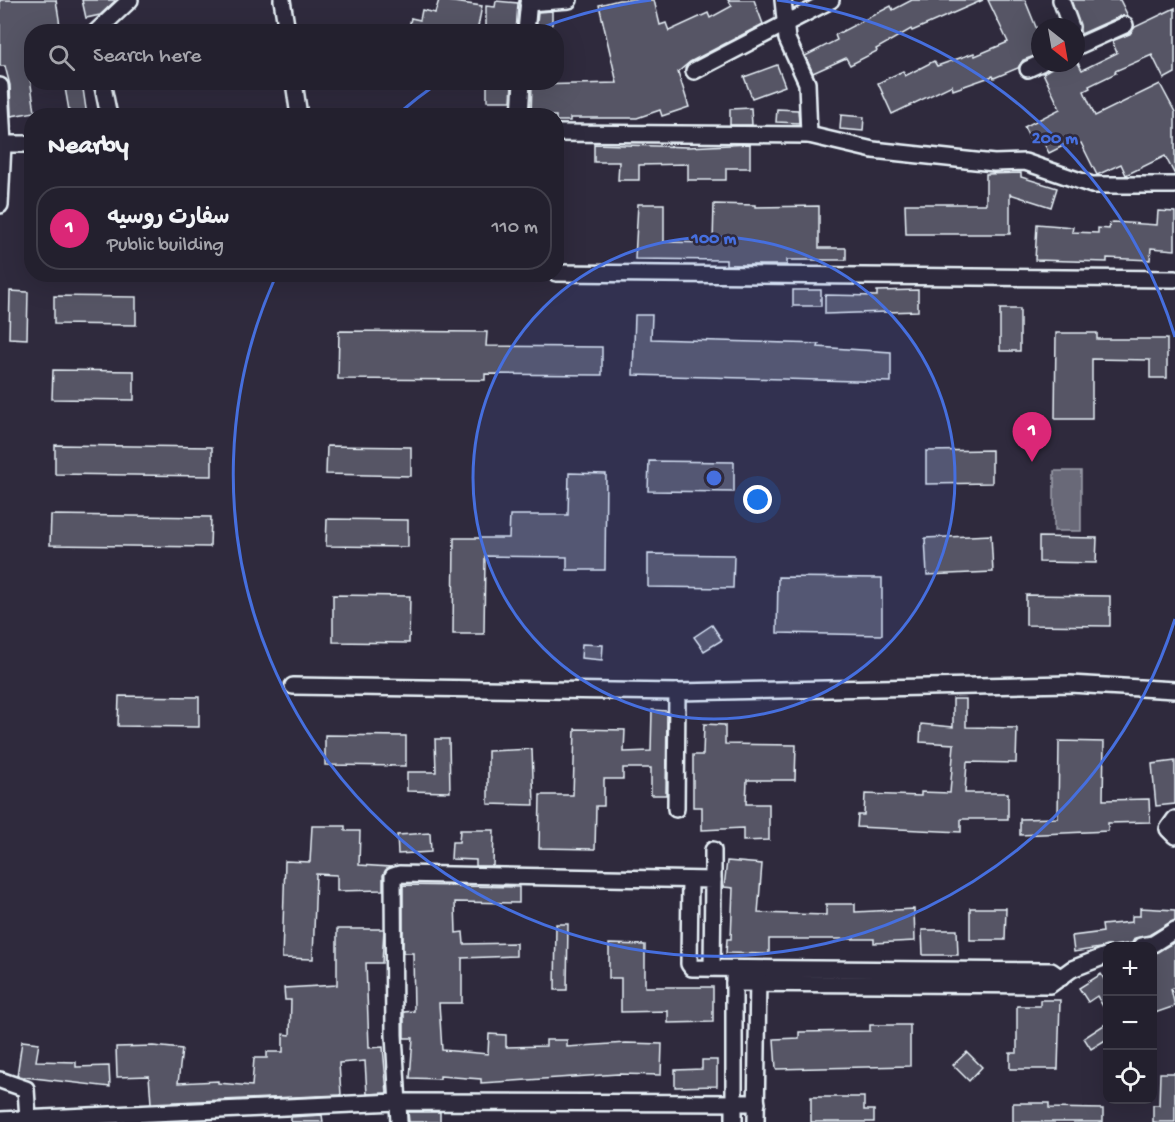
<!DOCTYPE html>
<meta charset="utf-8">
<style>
body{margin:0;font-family:"Gochi Hand","Playpen Sans Arabic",sans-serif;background:#2f2d3a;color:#f1f3f6}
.controls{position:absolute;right:18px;bottom:18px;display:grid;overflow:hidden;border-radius:12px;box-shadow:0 6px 24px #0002}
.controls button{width:54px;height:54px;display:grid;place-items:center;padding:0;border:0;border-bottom:2px solid #403e4a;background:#23202e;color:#f1f3f6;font:30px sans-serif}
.compass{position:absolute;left:1031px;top:18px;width:54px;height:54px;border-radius:50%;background:#23202e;box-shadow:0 6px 24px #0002;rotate:149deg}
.you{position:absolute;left:758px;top:500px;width:21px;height:21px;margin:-15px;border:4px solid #fff;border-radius:50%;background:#1a73e8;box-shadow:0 0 0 9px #1a73e833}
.badge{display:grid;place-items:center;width:39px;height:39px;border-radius:50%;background:#db2777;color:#fff;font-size:20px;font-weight:700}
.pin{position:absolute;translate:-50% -50px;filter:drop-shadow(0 2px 3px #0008)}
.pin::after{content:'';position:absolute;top:32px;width:21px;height:18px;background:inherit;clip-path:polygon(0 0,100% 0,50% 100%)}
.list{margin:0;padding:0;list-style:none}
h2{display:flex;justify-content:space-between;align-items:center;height:78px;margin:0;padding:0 24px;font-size:26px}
h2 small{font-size:20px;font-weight:400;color:#a3a3aa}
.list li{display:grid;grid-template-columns:39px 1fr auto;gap:18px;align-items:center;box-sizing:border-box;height:84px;margin:0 12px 12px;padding:0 12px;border:2px solid #403e4a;border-radius:24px}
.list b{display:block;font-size:22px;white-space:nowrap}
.list p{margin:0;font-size:20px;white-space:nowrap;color:#a3a3aa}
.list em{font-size:20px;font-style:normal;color:#a3a3aa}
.icon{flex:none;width:33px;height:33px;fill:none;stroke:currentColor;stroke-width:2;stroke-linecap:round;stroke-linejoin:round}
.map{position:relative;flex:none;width:1175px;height:1122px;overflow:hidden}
.search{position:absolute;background:#23202e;box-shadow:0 6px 24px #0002;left:24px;top:24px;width:540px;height:66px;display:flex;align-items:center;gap:15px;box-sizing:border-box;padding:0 21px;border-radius:24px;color:#a3a3aa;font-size:22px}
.panel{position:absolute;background:#23202e;box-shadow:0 6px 24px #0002;left:24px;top:108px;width:540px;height:174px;border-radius:24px}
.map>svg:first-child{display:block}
</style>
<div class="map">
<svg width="1175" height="1122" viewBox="0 0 1175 1122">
<rect width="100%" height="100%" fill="#2f2a3d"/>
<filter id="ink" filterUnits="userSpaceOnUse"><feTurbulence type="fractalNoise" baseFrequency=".0167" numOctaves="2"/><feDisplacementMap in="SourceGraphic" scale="12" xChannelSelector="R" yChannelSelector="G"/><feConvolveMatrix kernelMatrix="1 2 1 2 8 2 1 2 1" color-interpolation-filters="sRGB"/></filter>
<g filter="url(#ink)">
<rect fill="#696978" stroke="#9c9fab" stroke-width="1.5" x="1054" y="471" width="27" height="60"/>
<g fill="#575565" stroke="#e8f1f8" stroke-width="1.5">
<polygon points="0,0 56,0 61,32 32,32 32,51 26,51 35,112 11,116 10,85 5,66 0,66"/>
<polygon points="82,0 114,0 115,1 100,15 86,18"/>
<polygon points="439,0 482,6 477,32 408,32 411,18 420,20 422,10 435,13"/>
<polygon points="619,0 654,0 660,25 666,23 669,31 708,13 710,18 732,6 728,0 754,0 763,24 690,62 678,72 689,107 662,116 660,110 637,118 570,118 570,121 556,121 556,116 531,116 532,85 617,83 599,5"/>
<polygon points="912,0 983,0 912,31 911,29 876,49 877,51 850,65 846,58 813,73 805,56 837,40 835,35 891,6 893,10"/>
<polygon points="988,0 1025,0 1040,37 1040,54 1023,60 1018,68 994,78 993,76 953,90 952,85 892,114 878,83 903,71 905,76 934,61 937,66 974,53 975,56 1008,42"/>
<polygon points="1071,0 1120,0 1128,16 1121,16 1081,34"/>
<polygon points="496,1 518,3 516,32 486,32 486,6 495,7"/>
<polygon points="1175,8 1175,73 1164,79 1152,55 1115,71 1116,73 1089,86 1090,88 1084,91 1095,116 1160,84 1175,112 1175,175 1165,156 1126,175 1121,164 1097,175 1081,143 1075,146 1073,141 1049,153 1040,136 1031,141 1024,127 1060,109 1043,73 1060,63 1078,63 1082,70 1117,53 1112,41 1130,34 1135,27"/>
<polygon points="552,11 552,32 536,32 538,12"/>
<polygon points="777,65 785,86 752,98 744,77"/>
<polygon points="64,82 82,82 87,116 70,116"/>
<polygon points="487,82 512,82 511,101 487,101"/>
<polygon points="751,108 752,125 730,125 730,109"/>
<polygon points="777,109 798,110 799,123 776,122"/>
<polygon points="841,115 864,117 863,131 840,129"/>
<polygon points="594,144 688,147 750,144 750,168 726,168 726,180 688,180 688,164 639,165 639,180 618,180 619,162 594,162"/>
<polygon points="1021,173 1021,177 1057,188 1051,207 1010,194 1010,234 906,234 905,204 986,204 986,174"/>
<polygon points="638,204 664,204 664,242 713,243 714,204 755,205 755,207 819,206 819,248 846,248 846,260 787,260 787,265 726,265 726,260 635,259"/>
<polygon points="1158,211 1175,212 1175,250 1151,248 1150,260 1107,258 1107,262 1035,260 1037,224 1073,227 1072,232 1098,233 1098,228 1109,229 1110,223 1113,222 1157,225"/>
<rect x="793" y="290" width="28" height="16"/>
<polygon points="918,290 918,311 825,314 825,295 877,296 877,291"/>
<polygon points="10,291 28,292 27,339 9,338"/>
<polygon points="54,296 136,297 136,325 54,324"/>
<rect x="1000" y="309" width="20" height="42"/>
<polygon points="635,315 652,315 651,339 819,344 818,347 891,352 891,382 633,375"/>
<polygon points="339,331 487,332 486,346 602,347 602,375 485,374 485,380 338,379"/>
<polygon points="1056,333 1097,333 1097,339 1167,339 1167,378 1150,378 1150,360 1092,359 1092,419 1055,419"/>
<polygon points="53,370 134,371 134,400 52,399"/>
<polygon points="55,445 212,447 212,476 55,474"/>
<polygon points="327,446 411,447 411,476 326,474"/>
<polygon points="992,450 992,483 926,484 926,451"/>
<polygon points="649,461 734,462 734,492 648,491"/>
<polygon points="569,473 606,474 605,570 567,570 567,557 485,556 484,634 453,634 454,538 509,538 510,515 568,515"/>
<polygon points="51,515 211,517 210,547 50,545"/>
<polygon points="327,519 408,520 408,547 326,546"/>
<polygon points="991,535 993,572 927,575 925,538"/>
<polygon points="1039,537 1097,538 1096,563 1039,562"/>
<polygon points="648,554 734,555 733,588 648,587"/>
<polygon points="778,577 882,578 882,635 777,633"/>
<polygon points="333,595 410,596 409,643 333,642"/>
<polygon points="1026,595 1110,596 1110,626 1026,625"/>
<polygon points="712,625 722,640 704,651 694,637"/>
<polygon points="582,644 603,645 602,660 581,658"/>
<polygon points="119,696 199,697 199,727 118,726"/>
<polygon points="953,699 966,699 966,727 1017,728 1016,763 967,762 965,793 1008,793 1008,819 961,819 961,832 857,827 858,815 864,815 865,794 921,796 921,792 950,793 954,744 920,742 921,724 953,727"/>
<polygon points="652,710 667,711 666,795 651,795 651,768 623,768 623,779 604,779 604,806 596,806 595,849 539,848 540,795 573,795 575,729 625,730 624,752 651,751"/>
<polygon points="704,724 725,725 725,744 796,745 795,780 747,780 746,804 769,804 769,840 743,841 743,828 702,830 702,807 693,807 693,755 703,755"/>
<polygon points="325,735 406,736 406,766 325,765"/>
<polygon points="435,739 449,739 450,792 407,791 407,772 436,772"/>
<polygon points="1059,741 1104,742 1103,800 1149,799 1150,822 1108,823 1108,831 1020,835 1020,819 1058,818"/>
<polygon points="532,749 534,805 488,804 488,751"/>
<polygon points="1175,761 1175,804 1156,806 1152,764"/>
<polygon points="312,826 345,826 345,831 360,831 359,865 390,867 383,875 383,890 337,891 337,875 316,874 313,959 282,958 285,861 310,862"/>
<polygon points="460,830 494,830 493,866 476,866 476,860 451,859 452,842 459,842"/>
<polygon points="430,833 431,852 398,854 397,835"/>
<polygon points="727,861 762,864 758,913 826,915 826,904 855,904 855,912 914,909 915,941 874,943 874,939 769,939 769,954 726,953 727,939 731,939 733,888 724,887"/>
<polygon points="403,885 519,887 519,903 455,902 456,933 463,932 464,944 516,943 516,956 462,958 462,1003 439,1003 442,1050 488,1054 489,1034 506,1035 506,1047 546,1046 546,1040 567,1040 567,1047 626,1043 662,1044 661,1075 618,1074 481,1083 481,1079 440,1076 440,1079 410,1078 413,1038 404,1038 404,1012 414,1011 413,953 403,953"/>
<polygon points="970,908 1006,908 1005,940 970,940"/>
<polygon points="1140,908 1175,910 1175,920 1149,935 1135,938 1132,943 1074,952 1072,936 1103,932 1102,925 1132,922 1132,916 1140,916"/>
<polygon points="556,924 568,924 567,990 555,990"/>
<polygon points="337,929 384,929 382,963 366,963 369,1048 383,1047 387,1093 367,1094 365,1061 339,1063 341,1095 151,1103 149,1076 117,1077 116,1047 153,1046 182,1049 178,1083 218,1081 218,1083 252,1086 254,1058 267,1058 267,1052 283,1052 283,1034 290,1035 291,1000 285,1000 284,988 337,985"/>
<polygon points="922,930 957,930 958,955 923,955"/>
<polygon points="1175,942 1175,987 1171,989 1175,1006 1152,1014 1152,954"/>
<polygon points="609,944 645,945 645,987 713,987 713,1022 668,1023 668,1011 621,1012 621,978 609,978"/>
<polygon points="1101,974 1107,984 1107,1013 1097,996 1088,1002 1079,988"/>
<polygon points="1040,1000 1060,1000 1058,1069 1010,1069 1010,1053 1017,1053 1017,1006 1040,1006"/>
<polygon points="1107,1023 1107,1039 1091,1049 1084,1038"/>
<polygon points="870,1025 910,1025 910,1066 776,1069 774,1039 799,1038 799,1032 870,1031"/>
<polygon points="22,1041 39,1043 36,1061 76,1062 76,1067 109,1066 110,1087 17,1076"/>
<polygon points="967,1052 982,1067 969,1081 953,1065"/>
<polygon points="702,1060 717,1060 717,1086 675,1087 675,1070 702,1069"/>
<polygon points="1160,1073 1175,1073 1175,1122 1153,1122 1153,1105 1159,1105"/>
<polygon points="811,1097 864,1097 864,1110 874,1110 874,1122 811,1122"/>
<polygon points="1013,1103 1049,1103 1049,1108 1103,1109 1103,1122 1013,1122"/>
<polygon points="408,1112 440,1112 440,1122 409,1122"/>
<polygon points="322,1115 323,1122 291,1122 291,1117"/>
</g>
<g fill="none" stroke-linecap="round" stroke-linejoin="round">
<g stroke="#e8f1f8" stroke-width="20">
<g id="street">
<polyline points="282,0 287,32"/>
<polyline points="783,0 787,39 807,83 809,135"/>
<polyline points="1061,0 1071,27"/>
<polyline points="528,3 569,0"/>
<polyline points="96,32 130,0"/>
<polyline points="526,32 529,0"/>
<polyline points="1076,47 1125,25"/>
<polyline points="1028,69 1041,63"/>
<polyline points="694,71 831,0"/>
<polyline points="102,82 109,116"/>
<polyline points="294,82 299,116"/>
<polyline points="0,86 3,144 0,205"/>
<polyline points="520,116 522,82"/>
<polyline points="556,133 809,135 873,150 994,163 1025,162 1092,185 1175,185"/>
<polyline points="3,144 32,144"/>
<polyline points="556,273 1175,279"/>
<polyline points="293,686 677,692 1070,684 1175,690"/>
<polyline points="676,809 677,692"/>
<polyline points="1175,819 1168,829 1175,836"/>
<polyline points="713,850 713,880"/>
<polyline points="690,880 689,964 692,968 1051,971 1061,978"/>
<polyline points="1141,946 1153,944 1175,930"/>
<polyline points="734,983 1050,985 1072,969 1108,955"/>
<polyline points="0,1080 26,1089 28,1119"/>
<polyline points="0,1120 397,1102 757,1103"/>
<polyline points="399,1122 394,1035 393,876 399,874 713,880 712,968"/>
<polyline points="734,1122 734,974"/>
<polyline points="756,1122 758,975"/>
</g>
</g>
<use href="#street" stroke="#2f2a3d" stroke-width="15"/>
</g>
</g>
<circle cx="714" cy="478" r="241" fill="#466fde" fill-opacity=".12"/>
<g fill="none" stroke="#466fde" stroke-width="3">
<circle cx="714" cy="478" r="241"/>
<path d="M1175 619A482 482 0 1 1 275 278M398 114A482 482 0 0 1 438 83M533 31A482 482 0 0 1 651 0M777 0A482 482 0 0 1 1175 337"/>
</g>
<circle cx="714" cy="478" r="9" fill="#466fde" stroke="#2f2a3d" stroke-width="3"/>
<g font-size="18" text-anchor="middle" font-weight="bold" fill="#466fde" stroke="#2f2a3d" stroke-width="5" stroke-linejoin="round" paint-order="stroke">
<text x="1055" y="143">200 m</text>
<text x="714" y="243">100 m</text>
</g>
</svg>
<div class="controls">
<button>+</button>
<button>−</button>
<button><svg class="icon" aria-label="locate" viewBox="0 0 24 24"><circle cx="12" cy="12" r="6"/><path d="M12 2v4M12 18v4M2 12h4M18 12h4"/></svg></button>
</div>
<svg class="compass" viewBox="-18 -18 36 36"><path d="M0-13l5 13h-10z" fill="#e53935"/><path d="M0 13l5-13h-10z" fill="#a3a3aa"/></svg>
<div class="you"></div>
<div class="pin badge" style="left:1032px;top:462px">1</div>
<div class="search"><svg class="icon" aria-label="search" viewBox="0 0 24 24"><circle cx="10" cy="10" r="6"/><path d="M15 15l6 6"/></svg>Search here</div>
<section class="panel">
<h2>Nearby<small></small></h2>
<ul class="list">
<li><span class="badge">1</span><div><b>سفارت روسیه</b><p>Public building</p></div><em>110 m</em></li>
</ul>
</section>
</div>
